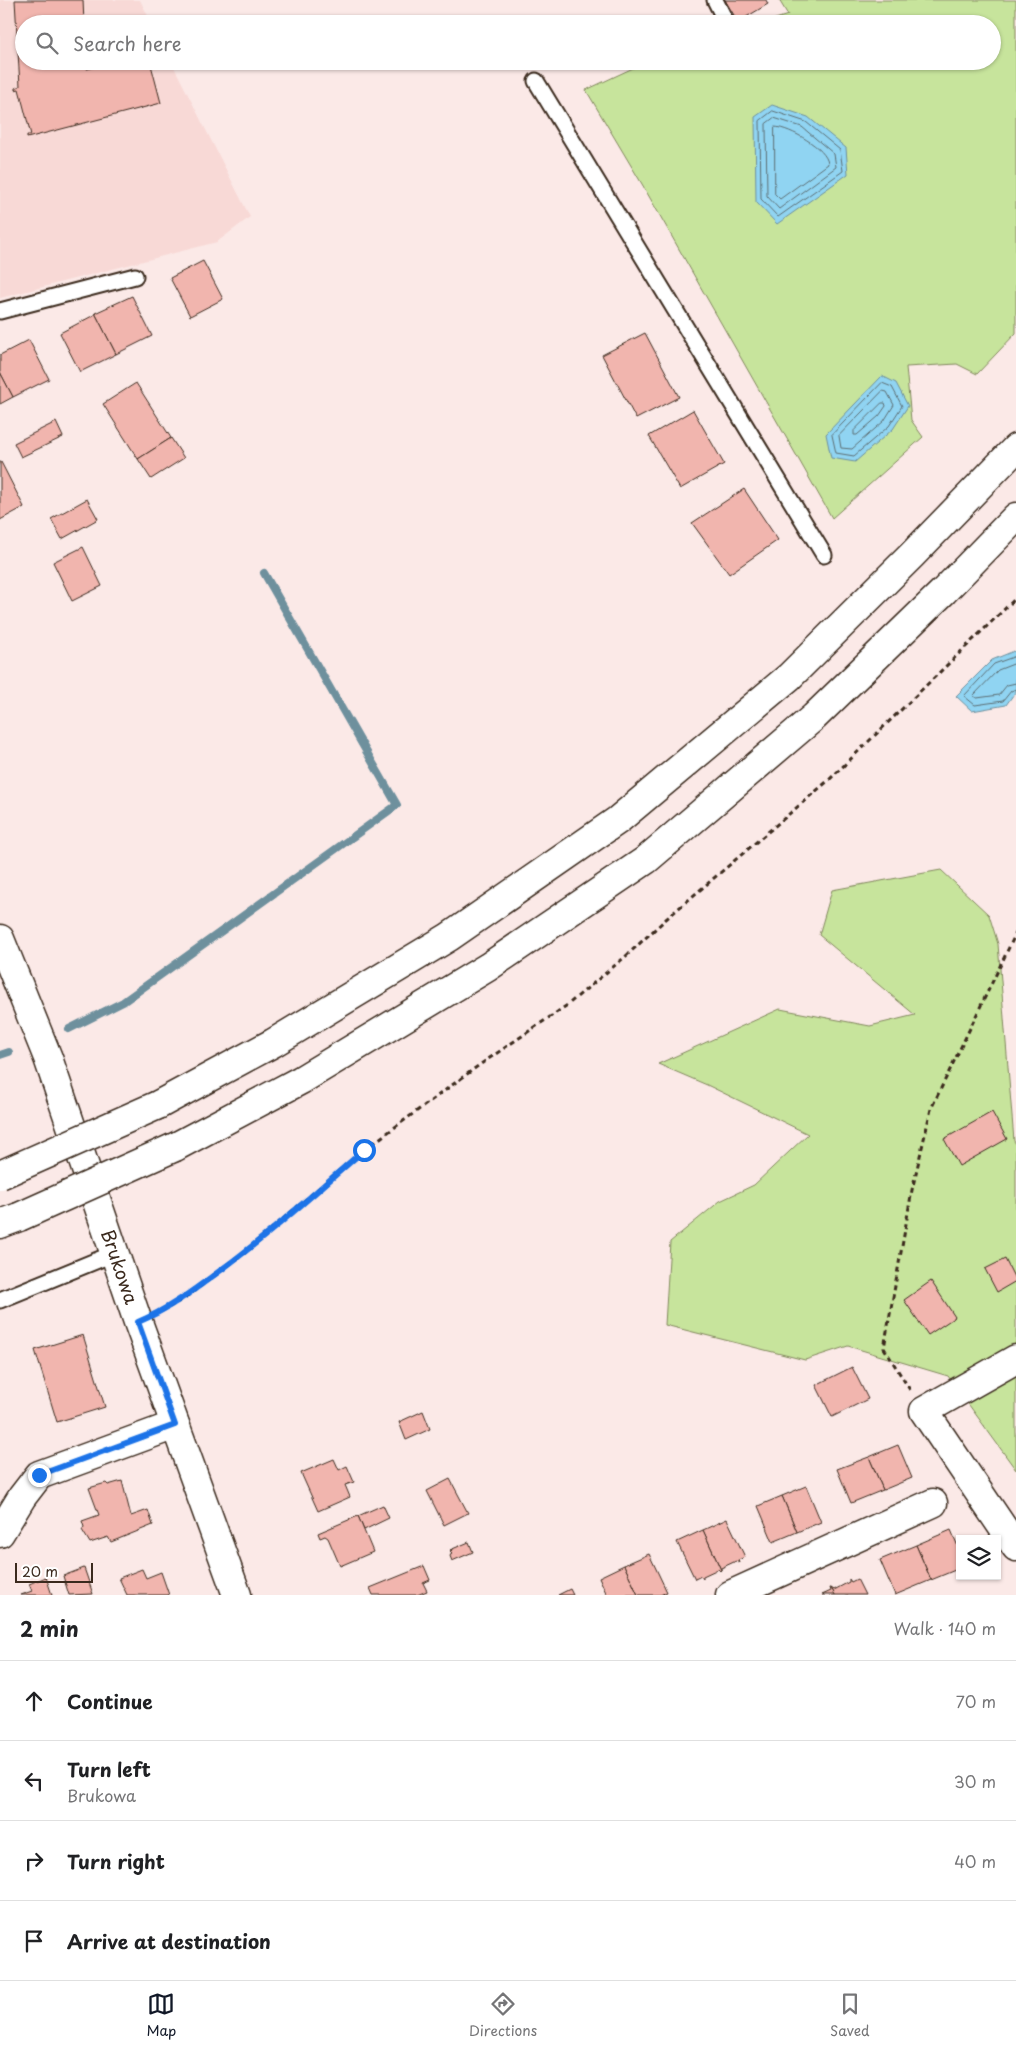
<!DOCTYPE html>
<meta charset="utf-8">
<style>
body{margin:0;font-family:"Playpen Sans",sans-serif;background:#f6f6f6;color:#202124}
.controls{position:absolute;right:15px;bottom:15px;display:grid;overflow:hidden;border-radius:0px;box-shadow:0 1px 4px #0004}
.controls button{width:45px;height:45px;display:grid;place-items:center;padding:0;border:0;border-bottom:1px solid #e0e0e0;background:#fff;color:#202124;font:25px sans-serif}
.scale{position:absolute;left:15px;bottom:12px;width:78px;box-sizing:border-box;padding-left:5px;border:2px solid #3b2a1e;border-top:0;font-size:14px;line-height:18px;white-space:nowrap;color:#3b2a1e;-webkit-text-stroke:4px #fff;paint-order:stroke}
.stop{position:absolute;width:15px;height:15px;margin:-11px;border:4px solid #1a73e8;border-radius:50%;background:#fff}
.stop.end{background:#1a73e8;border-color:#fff;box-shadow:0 1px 5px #0008}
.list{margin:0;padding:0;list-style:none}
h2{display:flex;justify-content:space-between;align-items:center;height:65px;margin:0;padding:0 20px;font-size:21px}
h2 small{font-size:16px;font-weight:400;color:#757577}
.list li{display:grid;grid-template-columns:32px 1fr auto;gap:15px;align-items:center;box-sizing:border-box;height:80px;padding:0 20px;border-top:1px solid #e0e0e0}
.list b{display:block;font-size:19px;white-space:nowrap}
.list p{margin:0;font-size:16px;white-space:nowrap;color:#757577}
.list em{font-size:16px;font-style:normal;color:#757577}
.icon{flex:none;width:28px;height:28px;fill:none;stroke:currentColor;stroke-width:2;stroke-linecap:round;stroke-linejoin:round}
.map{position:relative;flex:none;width:1016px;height:1595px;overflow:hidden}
.search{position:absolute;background:#fff;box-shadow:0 1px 4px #0004;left:15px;right:15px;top:15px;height:55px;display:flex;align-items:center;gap:12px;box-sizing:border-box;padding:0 18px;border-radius:28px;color:#757577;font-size:19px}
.sheet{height:385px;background:#fff}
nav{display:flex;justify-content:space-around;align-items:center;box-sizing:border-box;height:70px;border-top:1px solid #e0e0e0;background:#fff;font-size:14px;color:#757577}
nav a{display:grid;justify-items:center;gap:2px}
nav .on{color:#111827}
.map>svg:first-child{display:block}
</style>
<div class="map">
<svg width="1016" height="1595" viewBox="0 0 1016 1595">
<rect width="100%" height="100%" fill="#fbe9e7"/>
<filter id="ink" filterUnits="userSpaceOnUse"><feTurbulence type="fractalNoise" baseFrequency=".02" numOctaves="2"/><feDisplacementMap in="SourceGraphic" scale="10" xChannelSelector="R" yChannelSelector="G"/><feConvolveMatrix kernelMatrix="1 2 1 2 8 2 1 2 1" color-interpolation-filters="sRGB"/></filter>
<g filter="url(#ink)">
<polygon fill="#f8d9d6" points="0,0 140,0 152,24 24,24 24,61 171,61 250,217 217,242 0,298"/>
<g fill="#c7e49c" stroke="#81875d">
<polygon points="779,0 1016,0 1016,333 977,374 957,364 906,367 911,420 923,437 832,518 642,184 586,90 648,61 992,61 992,24 760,24 788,15"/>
<polygon points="941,870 989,915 998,944 1014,1141 1016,1144 1016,1470 948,1376 848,1346 805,1360 665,1325 670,1242 720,1201 754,1185 808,1134 707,1085 658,1064 780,1009 870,1026 915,1015 819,935 832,890"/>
</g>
<g fill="#90d4f2" stroke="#6e909d">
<polygon points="772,105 808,117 846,148 848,174 777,224 756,202 755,117"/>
<polygon points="882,376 896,383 908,406 893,429 855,462 831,458 826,434"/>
<polygon points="1014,651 1016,653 1016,691 1006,705 972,711 956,696 992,660"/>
</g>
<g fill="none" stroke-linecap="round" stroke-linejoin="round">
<g stroke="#5d6e73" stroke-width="1">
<polygon points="773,111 806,122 840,150 843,171 778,217 761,199 760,121"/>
<polygon points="774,118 802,127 834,154 836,167 779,209 767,196 766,124"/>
<path d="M775,127C790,128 827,148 828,164L780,199L775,194Z"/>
<polygon points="882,383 892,387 902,406 889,426 854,456 836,453 832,435"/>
<polygon points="883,391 887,392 894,405 884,421 852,449 841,448 839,436"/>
<polygon points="882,403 885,403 886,406 879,416 857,435 854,435 854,431"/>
<polyline points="1016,656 994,664 964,696 975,705 1003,701 1011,691 1016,689"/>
<polyline points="1016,663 998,670 973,696 977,698 999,695 1007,685 1016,683"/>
</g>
<g stroke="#6e909d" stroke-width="8">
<polyline points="69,1029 123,1002 397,805 264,573"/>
<polyline points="0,1055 9,1052"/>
</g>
</g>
<g fill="#f1b5ae" stroke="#3b2a1e">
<polygon points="15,0 83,0 84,24 24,24 24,61 86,61 87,69 119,61 150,61 161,103 27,138 27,135 31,135 19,89 15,90 15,88 20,86"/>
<polygon points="725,0 766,0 768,4 738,22"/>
<polygon points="761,61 773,61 764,66"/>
<polygon points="203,261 223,299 190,316 170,278"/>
<polygon points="132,296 152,336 116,354 95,313"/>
<polygon points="95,313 116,354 80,372 60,333 94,315"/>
<polygon points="645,333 679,397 636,419 602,355"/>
<polygon points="29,340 49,379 13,397 0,372 0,355"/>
<polygon points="0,372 13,397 0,404"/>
<polygon points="136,383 171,438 138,459 103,404"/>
<polygon points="693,410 724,464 680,489 649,436"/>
<polygon points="56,422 63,437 21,457 14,443"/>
<polygon points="171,438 184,458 151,479 138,459"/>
<polygon points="1,462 24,507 0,520 0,462"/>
<polygon points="744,489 778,540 729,574 692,523"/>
<polygon points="87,499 98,519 62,539 51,519"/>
<polygon points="83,547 102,586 72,601 53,562"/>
<polygon points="992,1112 1007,1139 959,1166 944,1139"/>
<polygon points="1005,1259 1016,1281 997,1292 985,1269"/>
<polygon points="931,1281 955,1317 928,1335 904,1300"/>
<polygon points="83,1335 105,1407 57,1422 35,1350"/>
<polygon points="852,1367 868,1399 832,1417 816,1385"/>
<polygon points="423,1411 430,1429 406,1440 399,1422"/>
<polygon points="898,1445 912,1478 883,1490 869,1457"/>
<polygon points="869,1457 883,1490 851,1503 837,1469"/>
<polygon points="334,1459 339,1470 347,1466 354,1482 345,1485 350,1497 318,1511 301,1473"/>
<polygon points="450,1479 468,1513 444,1525 427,1491"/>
<polygon points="122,1481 131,1516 148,1510 153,1525 111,1542 108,1537 90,1543 82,1530 84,1527 82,1521 99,1515 89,1488 106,1483 108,1485"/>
<polygon points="806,1486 821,1522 797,1532 782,1496"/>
<polygon points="782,1496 797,1532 773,1542 758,1506"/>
<polygon points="383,1505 389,1518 364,1530 358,1516"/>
<polygon points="358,1516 373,1552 340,1566 328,1538 325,1536 320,1538 318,1533"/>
<polygon points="727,1519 745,1557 738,1560 739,1563 736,1561 721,1568 721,1570 703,1530"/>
<polygon points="703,1530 721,1570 720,1571 718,1569 703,1576 703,1579 701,1576 695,1579 677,1542"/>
<polygon points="951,1530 960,1551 960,1568 931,1580 916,1545"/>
<polygon points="469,1542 473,1552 452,1561 450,1556 452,1553 450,1551 452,1550 450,1550"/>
<polygon points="916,1545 931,1580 895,1595 880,1560"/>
<polygon points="649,1554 667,1592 660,1595 638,1595 624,1565"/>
<polygon points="624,1565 638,1595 607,1595 599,1577"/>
<polygon points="424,1566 430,1580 423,1583 427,1591 417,1595 373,1595 370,1588"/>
<polygon points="84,1568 93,1594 69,1595 63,1576"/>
<polygon points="142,1569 146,1578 161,1572 169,1595 127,1595 119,1578"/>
<polygon points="46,1577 52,1595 21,1595 32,1591 29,1584"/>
<polygon points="849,1579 851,1582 857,1579 865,1595 835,1595 831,1588 834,1590 849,1582"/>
<polygon points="830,1588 831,1588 835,1595 822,1595 831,1591"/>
<polygon points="570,1589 573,1595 558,1595"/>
</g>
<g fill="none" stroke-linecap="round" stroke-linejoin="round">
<g stroke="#3b2a1e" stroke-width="19">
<g id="service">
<polyline points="715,0 726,22"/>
<polyline points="536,81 824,555"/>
<polyline points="0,311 135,276"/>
<polyline points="0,1300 115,1253"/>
</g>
</g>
<g stroke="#3b2a1e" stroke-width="31">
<g id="minor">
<polyline points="0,939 48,1058 138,1322 237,1595"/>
<polyline points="1016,1359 924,1411 1016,1547"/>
<polyline points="0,1533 22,1497 39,1475 175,1425"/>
<polyline points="730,1595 933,1503"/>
</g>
</g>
<g stroke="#3b2a1e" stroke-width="31">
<g id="secondary">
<polyline points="158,1105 273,1043 449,937 618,820 789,677 912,555 1016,448"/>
<polyline points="175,1147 301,1080 488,967 646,860 814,717 944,591 1016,517"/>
<polyline points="0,1224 19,1217"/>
</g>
</g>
<g stroke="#3b2a1e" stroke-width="3" stroke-dasharray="5 4" stroke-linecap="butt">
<polyline points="161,1311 184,1298 249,1249 364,1150 478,1066 566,1006 625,957 666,919 829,780 1016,598"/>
<polyline points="910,1390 884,1348 912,1190 931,1109 1016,933"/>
</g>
<use href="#service" stroke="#fff" stroke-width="15"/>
<use href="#minor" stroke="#fff" stroke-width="28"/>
<use href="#secondary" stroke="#fff" stroke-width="28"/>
<g stroke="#3b2a1e" stroke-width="31" stroke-linecap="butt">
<g id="secondary-bridge">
<polyline points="0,1175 158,1105"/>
<polyline points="19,1217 175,1147"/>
</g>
</g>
<use href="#secondary-bridge" stroke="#fff" stroke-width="28"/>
</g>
</g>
<g fill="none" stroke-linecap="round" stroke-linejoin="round" filter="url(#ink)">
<path stroke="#1a73e8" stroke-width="6" d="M39,1475L175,1425L138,1322C169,1309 194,1290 221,1270C271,1233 317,1191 364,1150"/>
</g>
<g text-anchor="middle" stroke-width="4" stroke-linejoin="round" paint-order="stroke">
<g font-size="18" fill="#3b2a1e" stroke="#fff">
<text transform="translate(119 1267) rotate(71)" y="6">Brukowa</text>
</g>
</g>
</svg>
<div class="controls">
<button><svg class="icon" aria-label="layers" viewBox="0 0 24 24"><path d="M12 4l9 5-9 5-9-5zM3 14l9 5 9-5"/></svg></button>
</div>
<div class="scale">20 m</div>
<div class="stop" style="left:364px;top:1150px"></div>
<div class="stop end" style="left:39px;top:1475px"></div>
<div class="search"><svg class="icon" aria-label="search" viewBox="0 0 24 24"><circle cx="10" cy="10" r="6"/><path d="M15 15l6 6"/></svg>Search here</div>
</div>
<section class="sheet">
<h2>2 min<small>Walk · 140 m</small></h2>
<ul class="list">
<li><svg class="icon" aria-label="ahead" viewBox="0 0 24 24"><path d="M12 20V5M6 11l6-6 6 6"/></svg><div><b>Continue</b></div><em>70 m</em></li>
<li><svg class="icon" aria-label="left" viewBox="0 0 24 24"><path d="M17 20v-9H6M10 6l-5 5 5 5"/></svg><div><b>Turn left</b><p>Brukowa</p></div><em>30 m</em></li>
<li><svg class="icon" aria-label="right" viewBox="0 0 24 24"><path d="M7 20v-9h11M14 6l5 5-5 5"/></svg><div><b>Turn right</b></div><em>40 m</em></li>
<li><svg class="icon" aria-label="arrive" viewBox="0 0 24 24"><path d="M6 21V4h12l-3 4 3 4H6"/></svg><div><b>Arrive at destination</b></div></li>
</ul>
</section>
<nav>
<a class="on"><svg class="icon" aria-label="map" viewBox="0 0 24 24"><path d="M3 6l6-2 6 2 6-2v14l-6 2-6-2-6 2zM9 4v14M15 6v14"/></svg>Map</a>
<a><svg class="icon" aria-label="directions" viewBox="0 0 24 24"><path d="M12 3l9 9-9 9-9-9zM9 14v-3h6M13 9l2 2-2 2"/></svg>Directions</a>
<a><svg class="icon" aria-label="saved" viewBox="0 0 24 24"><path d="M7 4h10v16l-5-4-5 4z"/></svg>Saved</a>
</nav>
